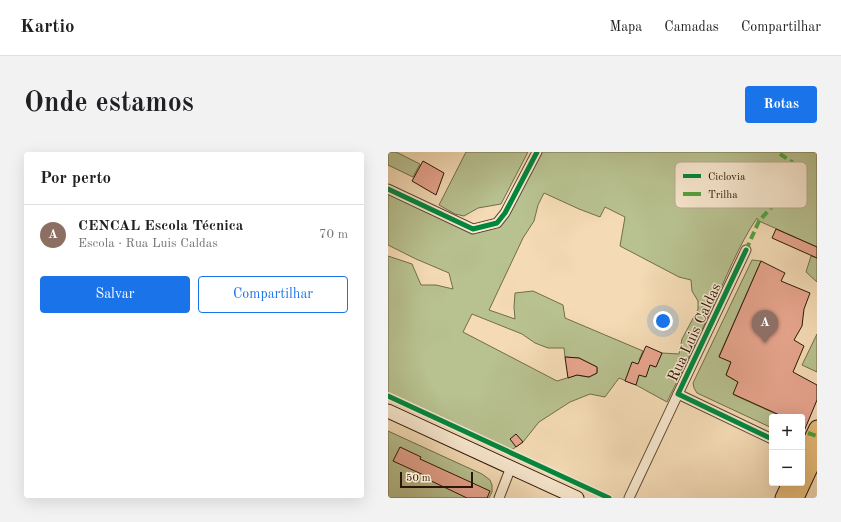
<!DOCTYPE html>
<html lang="pt">
<meta charset="utf-8">
<style>
body{margin:0;font-family:"Old Standard TT",serif;background:#f2f2f2;color:#202124}
.controls{position:absolute;right:12px;bottom:12px;display:grid;overflow:hidden;border-radius:4px;box-shadow:0 4px 16px #0002}
.controls button{width:36px;height:36px;display:grid;place-items:center;padding:0;border:0;border-bottom:1px solid #e0e0e0;background:#fff;color:#202124;font:20px sans-serif}
.scale{position:absolute;left:12px;bottom:10px;width:73px;box-sizing:border-box;padding-left:4px;border:2px solid #2c1607;border-top:0;font-size:11px;line-height:14px;white-space:nowrap;color:#2c1607;-webkit-text-stroke:3px #f8e8cf;paint-order:stroke}
.you{position:absolute;left:275px;top:169px;width:14px;height:14px;margin:-10px;border:3px solid #fff;border-radius:50%;background:#1a73e8;box-shadow:0 0 0 6px #1a73e833}
.badge{display:grid;place-items:center;width:26px;height:26px;border-radius:50%;background:#1a73e8;color:#fff;font-size:13px;font-weight:700}
.pin{position:absolute;translate:-50% -33px;filter:drop-shadow(0 1px 2px #0008)}
.pin::after{content:'';position:absolute;top:21px;width:14px;height:12px;background:inherit;clip-path:polygon(0 0,100% 0,50% 100%)}
.list{margin:0;padding:0;list-style:none}
h2{display:flex;justify-content:space-between;align-items:center;height:52px;margin:0;padding:0 16px;font-size:17px}
h2 small{font-size:13px;font-weight:400;color:#757577}
.list li{display:grid;grid-template-columns:26px 1fr auto;gap:12px;align-items:center;box-sizing:border-box;height:60px;padding:0 16px;border-top:1px solid #e0e0e0}
.list b{display:block;font-size:15px;white-space:nowrap}
.list p{margin:0;font-size:13px;white-space:nowrap;color:#757577}
.list em{font-size:13px;font-style:normal;color:#757577}
.actions{display:flex;gap:8px;padding:12px 16px}
.actions a{flex:1;padding:9px 0;border:1px solid #1a73e8;border-radius:4px;text-align:center;font-size:14px;color:#1a73e8}
.actions .main{background:#1a73e8;color:#fff}
.map{position:relative;flex:none;width:429px;height:346px;overflow:hidden;border-radius:4px}
header{display:flex;align-items:center;gap:24px;box-sizing:border-box;height:56px;padding:0 20px;background:#fff;border-bottom:1px solid #e0e0e0}
header strong{font-size:19px}
nav{display:flex;gap:22px;margin-inline-start:auto;font-size:14px}
.intro{display:flex;align-items:center;justify-content:space-between;box-sizing:border-box;height:96px;padding:0 24px}
h1{margin:0;font-size:28px}
.button{padding:10px 18px;border-radius:4px;background:#1a73e8;color:#fff;font-size:14px;font-weight:700}
main{display:flex;gap:24px;padding:0 24px}
aside{flex:1;background:#fff;border-radius:4px;box-shadow:0 4px 16px #0002}
.map>svg:first-child{display:block}
</style>
<header>
<strong>Kartio</strong>
<nav><a>Mapa</a><a>Camadas</a><a>Compartilhar</a></nav>
</header>
<div class="intro"><h1>Onde estamos</h1><a class="button">Rotas</a></div>
<main>
<aside>
<h2>Por perto<small></small></h2>
<ul class="list">
<li><span class="badge" style="background:#8d6e63">A</span><div><b>CENCAL Escola Técnica</b><p>Escola · Rua Luis Caldas</p></div><em>70 m</em></li>
</ul>
<div class="actions"><a class="main">Salvar</a><a>Compartilhar</a></div>
</aside>
<div class="map">
<svg width="429" height="346" viewBox="0 0 429 346">
<rect width="100%" height="100%" fill="#f4dbb5"/>
<filter id="stains"><feTurbulence type="fractalNoise" baseFrequency=".005" numOctaves="4"/><feColorMatrix values="0 0 0 0 .2 0 0 0 0 .09 0 0 0 0 .02 0 0 0 .5 -.17"/></filter>
<radialGradient id="worn" r=".72"><stop offset=".6" stop-color="#630" stop-opacity="0"/><stop offset="1" stop-color="#630" stop-opacity=".3"/></radialGradient>
<g fill="#b8c190" stroke="#726c4c" fill-rule="evenodd">
<polygon points="0,0 8,0 32,12 25,25 0,13"/>
<polygon points="78,0 140,0 113,52 90,56 76,64 67,62 51,53"/>
<path d="M149,0H429V95L371,69L369,66C350,94 338,126 324,156C310,188 294,219 279,250L248,233L231,226L217,245L202,242L182,250L151,270L135,290L119,301L0,246V104L24,112L33,133H48L65,137L61,121L28,107L0,93V36L85,77L109,71ZM156,41L191,57L212,65L217,55L237,65L232,94L291,125L303,128L304,139L310,149V157L294,187L291,202L274,201L267,215L251,208L255,199L177,166L175,153L145,139L127,141L126,155L127,167L101,158L135,86L146,69L150,53ZM84,162L134,182L147,191L160,196H176L177,205L191,206L209,215V221L201,225L189,223L169,229L75,180Z"/>
<polygon points="423,104 429,106 429,130 418,120"/>
<polygon points="364,108 373,109 331,204 343,210 338,223 350,230 346,243 395,265 384,265 384,276 309,241 306,236 305,231"/>
<polygon points="429,182 429,220 414,213"/>
<polygon points="0,279 74,313 94,322 102,328 104,333 104,340 101,346 0,346"/>
</g>
<g fill="#e8a58f" stroke="#2c1607">
<polygon points="35,9 56,21 48,43 24,29"/>
<polygon points="388,77 429,95 429,106 384,86"/>
<polygon points="373,109 397,121 393,129 422,141 416,157 414,174 406,188 416,194 405,220 429,233 429,248 414,284 414,265 396,265 345,242 350,230 338,223 343,210 331,205"/>
<polygon points="258,194 274,201 268,215 262,213 258,225 251,223 248,233 237,229 244,210 250,212"/>
<polygon points="177,205 191,206 209,215 209,221 201,225 189,223 180,226"/>
<polygon points="128,282 135,290 128,295 122,287"/>
<polygon points="12,295 33,305 32,307 102,339 99,346 79,346 39,327 40,325 5,309"/>
</g>
<g fill="none" stroke-linecap="round" stroke-linejoin="round">
<g stroke="#5e4732" stroke-width="11">
<g id="minor">
<polyline points="0,37 85,77 109,71 117,61 149,0"/>
<polyline points="358,98 290,242 384,287"/>
<polyline points="111,346 123,315"/>
<polyline points="241,346 290,242"/>
</g>
</g>
<g stroke="#2c1607" stroke-width="15">
<polyline id="secondary" points="0,259 189,346"/>
</g>
<g stroke="#2c1607" stroke-width="17">
<g id="primary">
<polyline points="414,307 429,276"/>
<polyline points="395,346 402,331"/>
<polyline points="408,346 429,301"/>
</g>
</g>
<use href="#minor" stroke="#f8e8cf" stroke-width="9"/>
<use href="#secondary" stroke="#f8e8cf" stroke-width="13"/>
<use href="#primary" stroke="#eabe7a" stroke-width="15"/>
<g stroke="#51a13d" stroke-width="4" stroke-dasharray="8 4" stroke-linecap="butt">
<polyline points="358,98 371,69 389,49 403,25 404,10 389,0"/>
<polyline points="420,281 429,284"/>
</g>
<g stroke="#f8e8cf" stroke-width="8">
<g id="cycleway">
<polyline points="0,37 85,77 109,71 117,61 149,0"/>
<polyline points="358,98 290,242 384,287"/>
<polyline points="0,244 221,346"/>
</g>
</g>
<use href="#cycleway" stroke="#00873e" stroke-width="5"/>
</g>
<g text-anchor="middle" stroke-width="3" stroke-linejoin="round" paint-order="stroke">
<g font-size="15" fill="#2c1607" stroke="#f8e8cf">
<text transform="translate(306 180) rotate(-65)" y="5">Rua Luis Caldas</text>
</g>
</g>
<rect x="287" y="10" width="132" height="46" rx="6" fill="#f8e8cf" stroke="#bba993" stroke-width="1"/>
<rect x="295" y="22" width="18" height="4" fill="#00873e"/>
<rect x="295" y="40" width="18" height="4" fill="#51a13d"/>
<g font-size="11" fill="#2c1607">
<text x="320" y="28">Ciclovia</text>
<text x="320" y="46">Trilha</text>
</g>
<rect width="100%" height="100%" filter="url(#stains)"/>
<rect width="100%" height="100%" fill="url(#worn)"/>
</svg>
<div class="controls">
<button>+</button>
<button>−</button>
</div>
<div class="scale">50 m</div>
<div class="you"></div>
<div class="pin badge" style="left:377px;top:191px;background:#8d6e63">A</div>
</div>
</main>
